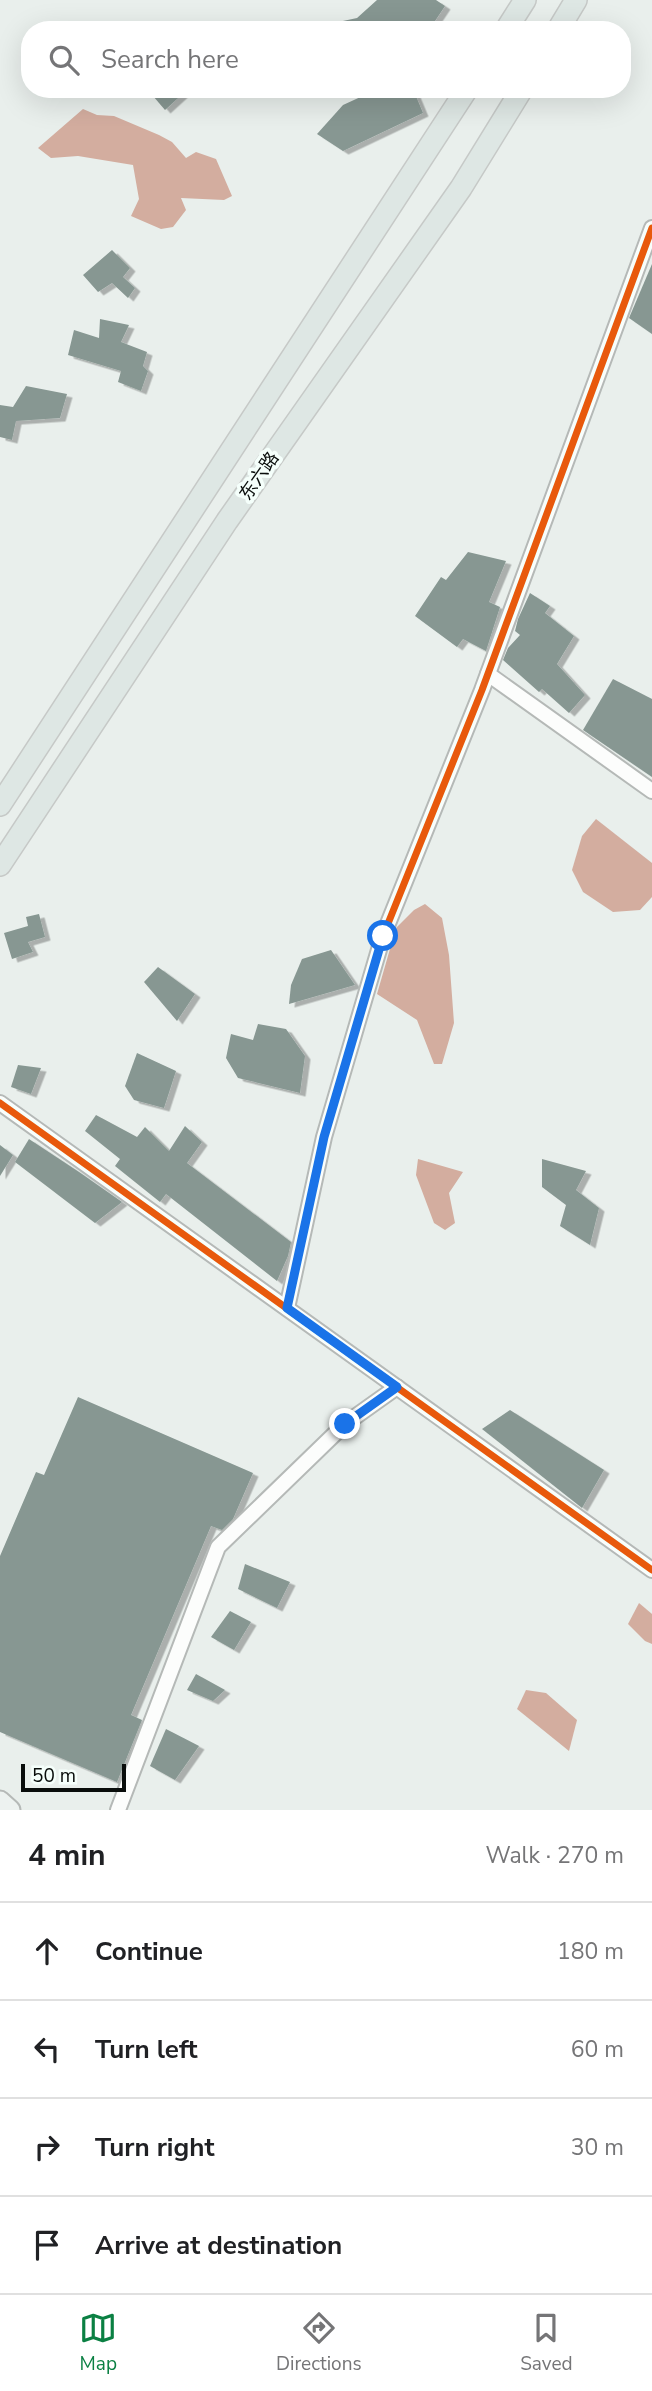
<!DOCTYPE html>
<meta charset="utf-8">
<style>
body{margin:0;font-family:"Nunito Sans","Noto Sans SC",sans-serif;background:#f2f2f2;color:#202124}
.scale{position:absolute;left:21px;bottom:18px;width:105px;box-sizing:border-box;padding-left:7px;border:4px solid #090d0b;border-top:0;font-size:19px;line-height:24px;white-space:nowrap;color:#090d0b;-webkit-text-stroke:5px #f5fffb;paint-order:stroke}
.stop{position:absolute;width:21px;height:21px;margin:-16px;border:5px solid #1a73e8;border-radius:50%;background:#fff}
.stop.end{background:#1a73e8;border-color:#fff;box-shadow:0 2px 7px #0008}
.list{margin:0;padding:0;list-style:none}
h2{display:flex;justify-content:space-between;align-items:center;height:91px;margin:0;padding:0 28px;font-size:30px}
h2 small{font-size:23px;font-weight:400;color:#757577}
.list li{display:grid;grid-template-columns:46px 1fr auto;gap:21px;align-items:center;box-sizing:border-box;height:98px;padding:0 28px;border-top:2px solid #e0e0e0}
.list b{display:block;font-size:26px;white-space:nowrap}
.list em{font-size:23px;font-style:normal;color:#757577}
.icon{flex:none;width:38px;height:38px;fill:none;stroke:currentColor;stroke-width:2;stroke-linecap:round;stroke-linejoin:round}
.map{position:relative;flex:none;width:652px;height:1810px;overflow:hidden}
.search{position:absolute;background:#fff;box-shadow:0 7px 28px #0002;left:21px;right:21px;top:21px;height:77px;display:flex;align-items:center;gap:18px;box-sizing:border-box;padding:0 24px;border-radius:28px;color:#757577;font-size:26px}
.sheet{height:483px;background:#fff}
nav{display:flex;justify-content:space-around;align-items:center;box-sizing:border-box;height:98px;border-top:2px solid #e0e0e0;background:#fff;font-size:19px;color:#757577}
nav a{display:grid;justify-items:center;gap:4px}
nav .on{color:#0b8043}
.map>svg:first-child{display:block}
</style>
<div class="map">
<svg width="652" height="1810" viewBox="0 0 652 1810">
<defs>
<filter id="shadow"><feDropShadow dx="5.5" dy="3.5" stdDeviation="0" flood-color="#0004"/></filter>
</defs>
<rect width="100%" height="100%" fill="#e9efec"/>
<g fill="#d3ad9f">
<polygon points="83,109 97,115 114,116 159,135 172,142 186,158 196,152 216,159 232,196 224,200 181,198 186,210 173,227 161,229 131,216 139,199 133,165 78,156 51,158 38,148"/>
<polygon points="596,819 652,863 652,897 640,910 613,912 583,892 572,870 582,836"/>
<polygon points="425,904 442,918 449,955 454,1023 442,1064 434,1064 417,1020 377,994 396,928 414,910"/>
<polygon points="418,1159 463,1172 449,1193 455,1223 445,1230 434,1223 416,1175"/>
<polygon points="639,1603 652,1614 652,1644 645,1641 628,1624"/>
<polygon points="526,1690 546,1693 577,1720 569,1751 517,1709"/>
</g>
<g fill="#879792" filter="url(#shadow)">
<polygon points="377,0 436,0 445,6 429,30 325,30 324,25 357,18"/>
<polygon points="147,89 188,89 165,110"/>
<polygon points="378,89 413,89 423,113 343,151 317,134 343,105"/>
<polygon points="112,250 130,268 123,277 135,288 128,298 112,283 98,292 83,275"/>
<polygon points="652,264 652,334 629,318"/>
<polygon points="100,319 129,325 121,342 147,352 143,366 148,371 141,391 118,382 121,371 68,355 74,330 99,338"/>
<polygon points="26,386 67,394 60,418 16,421 12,440 0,437 0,405 13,407"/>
<polygon points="468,552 506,561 489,602 500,607 486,651 463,639 457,647 415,616 441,577 446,580"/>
<polygon points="530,593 550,606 545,613 574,636 557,664 585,695 569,713 542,689 539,692 503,660 508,648 520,635 515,631 518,619"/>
<polygon points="613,679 652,699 652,777 583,730"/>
<polygon points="39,914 45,937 28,942 33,952 12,959 4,933 28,926 26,917"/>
<polygon points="331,950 355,985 289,1004 291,985 302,959"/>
<polygon points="158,967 195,994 177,1021 144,982"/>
<polygon points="258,1024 286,1029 305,1056 300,1093 238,1078 226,1058 231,1034 253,1040"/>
<polygon points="137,1053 176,1071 164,1108 134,1100 125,1086"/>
<polygon points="18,1065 41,1068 31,1094 11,1087"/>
<polygon points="96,1115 137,1137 145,1127 169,1151 185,1126 202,1142 187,1163 291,1242 288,1256 277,1281 166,1194 160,1202 115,1166 120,1159 85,1131"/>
<polygon points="29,1139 79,1172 122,1202 95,1223 15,1162"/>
<polygon points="0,1145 13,1155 0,1176"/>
<polygon points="542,1159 586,1171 576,1190 599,1208 590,1245 560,1226 566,1205 542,1187"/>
<polygon points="78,1397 253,1473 233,1519 222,1530 211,1526 131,1715 142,1720 117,1782 0,1732 0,1556 36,1472 44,1475"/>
<polygon points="510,1410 604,1470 582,1508 482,1429"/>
<polygon points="245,1564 290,1582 277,1608 238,1589"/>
<polygon points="230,1611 251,1622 234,1650 211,1637"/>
<polygon points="196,1674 225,1690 213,1701 187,1690"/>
<polygon points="166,1729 199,1746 175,1780 150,1766"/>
</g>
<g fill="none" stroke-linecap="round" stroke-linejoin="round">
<g stroke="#b5b9b7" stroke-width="18">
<g id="street">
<polyline points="488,674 652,791"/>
<polyline points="0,1103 652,1570"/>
<polyline points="287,1308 324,1137 383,936 482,690 652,228"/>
<polyline points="118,1810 218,1547 345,1424 397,1387"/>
</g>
</g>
<g stroke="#b5b9b7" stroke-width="23">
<polyline id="secondary" points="0,1801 10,1810"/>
</g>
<g stroke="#c6c9c7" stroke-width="24">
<g id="primary">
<polyline points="506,30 525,0"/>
<polyline points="558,30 576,0"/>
<polyline points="0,805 467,89"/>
<polyline points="0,865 227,521 461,188 522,89"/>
</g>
</g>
<use href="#street" stroke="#fcfdfc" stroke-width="14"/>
<use href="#secondary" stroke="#edf2f0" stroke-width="19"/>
<use href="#primary" stroke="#dee7e4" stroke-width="21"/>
<g stroke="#f5fffb" stroke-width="11">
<g id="cycleway">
<polyline points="0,1103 652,1570"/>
<polyline points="287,1308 324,1137 383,936 482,690 652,228"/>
</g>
</g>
<use href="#cycleway" stroke="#e8590c" stroke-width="7"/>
</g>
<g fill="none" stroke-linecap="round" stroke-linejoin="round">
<polyline stroke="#1a73e8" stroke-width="9" points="345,1424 397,1387 287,1308 324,1137 383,936"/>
</g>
<g text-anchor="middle" stroke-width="7" stroke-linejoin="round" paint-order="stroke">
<g font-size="18" fill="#090d0b" stroke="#f5fffb">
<text transform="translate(259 476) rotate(-55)" y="6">东六路</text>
</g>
</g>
</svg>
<div class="scale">50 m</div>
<div class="stop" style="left:383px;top:936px"></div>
<div class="stop end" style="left:345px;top:1424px"></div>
<div class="search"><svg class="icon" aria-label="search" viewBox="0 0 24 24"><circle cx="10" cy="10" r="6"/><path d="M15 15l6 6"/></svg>Search here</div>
</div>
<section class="sheet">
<h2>4 min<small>Walk · 270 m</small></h2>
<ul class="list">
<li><svg class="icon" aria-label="ahead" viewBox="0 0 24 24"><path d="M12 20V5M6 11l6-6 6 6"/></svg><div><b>Continue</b></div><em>180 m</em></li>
<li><svg class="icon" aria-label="left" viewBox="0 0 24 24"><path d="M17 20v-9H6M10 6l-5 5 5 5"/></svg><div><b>Turn left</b></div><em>60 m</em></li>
<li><svg class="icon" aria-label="right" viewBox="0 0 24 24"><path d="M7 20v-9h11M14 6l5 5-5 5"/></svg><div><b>Turn right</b></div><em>30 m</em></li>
<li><svg class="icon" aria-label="arrive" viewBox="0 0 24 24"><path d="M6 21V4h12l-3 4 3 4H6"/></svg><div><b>Arrive at destination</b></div></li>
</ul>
</section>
<nav>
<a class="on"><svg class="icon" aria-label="map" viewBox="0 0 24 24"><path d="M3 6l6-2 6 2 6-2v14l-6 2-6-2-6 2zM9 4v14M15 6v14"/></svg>Map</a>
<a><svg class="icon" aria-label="directions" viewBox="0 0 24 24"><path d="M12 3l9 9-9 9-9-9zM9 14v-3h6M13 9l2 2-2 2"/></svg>Directions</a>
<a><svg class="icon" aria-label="saved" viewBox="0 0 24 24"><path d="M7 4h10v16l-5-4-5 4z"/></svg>Saved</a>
</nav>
